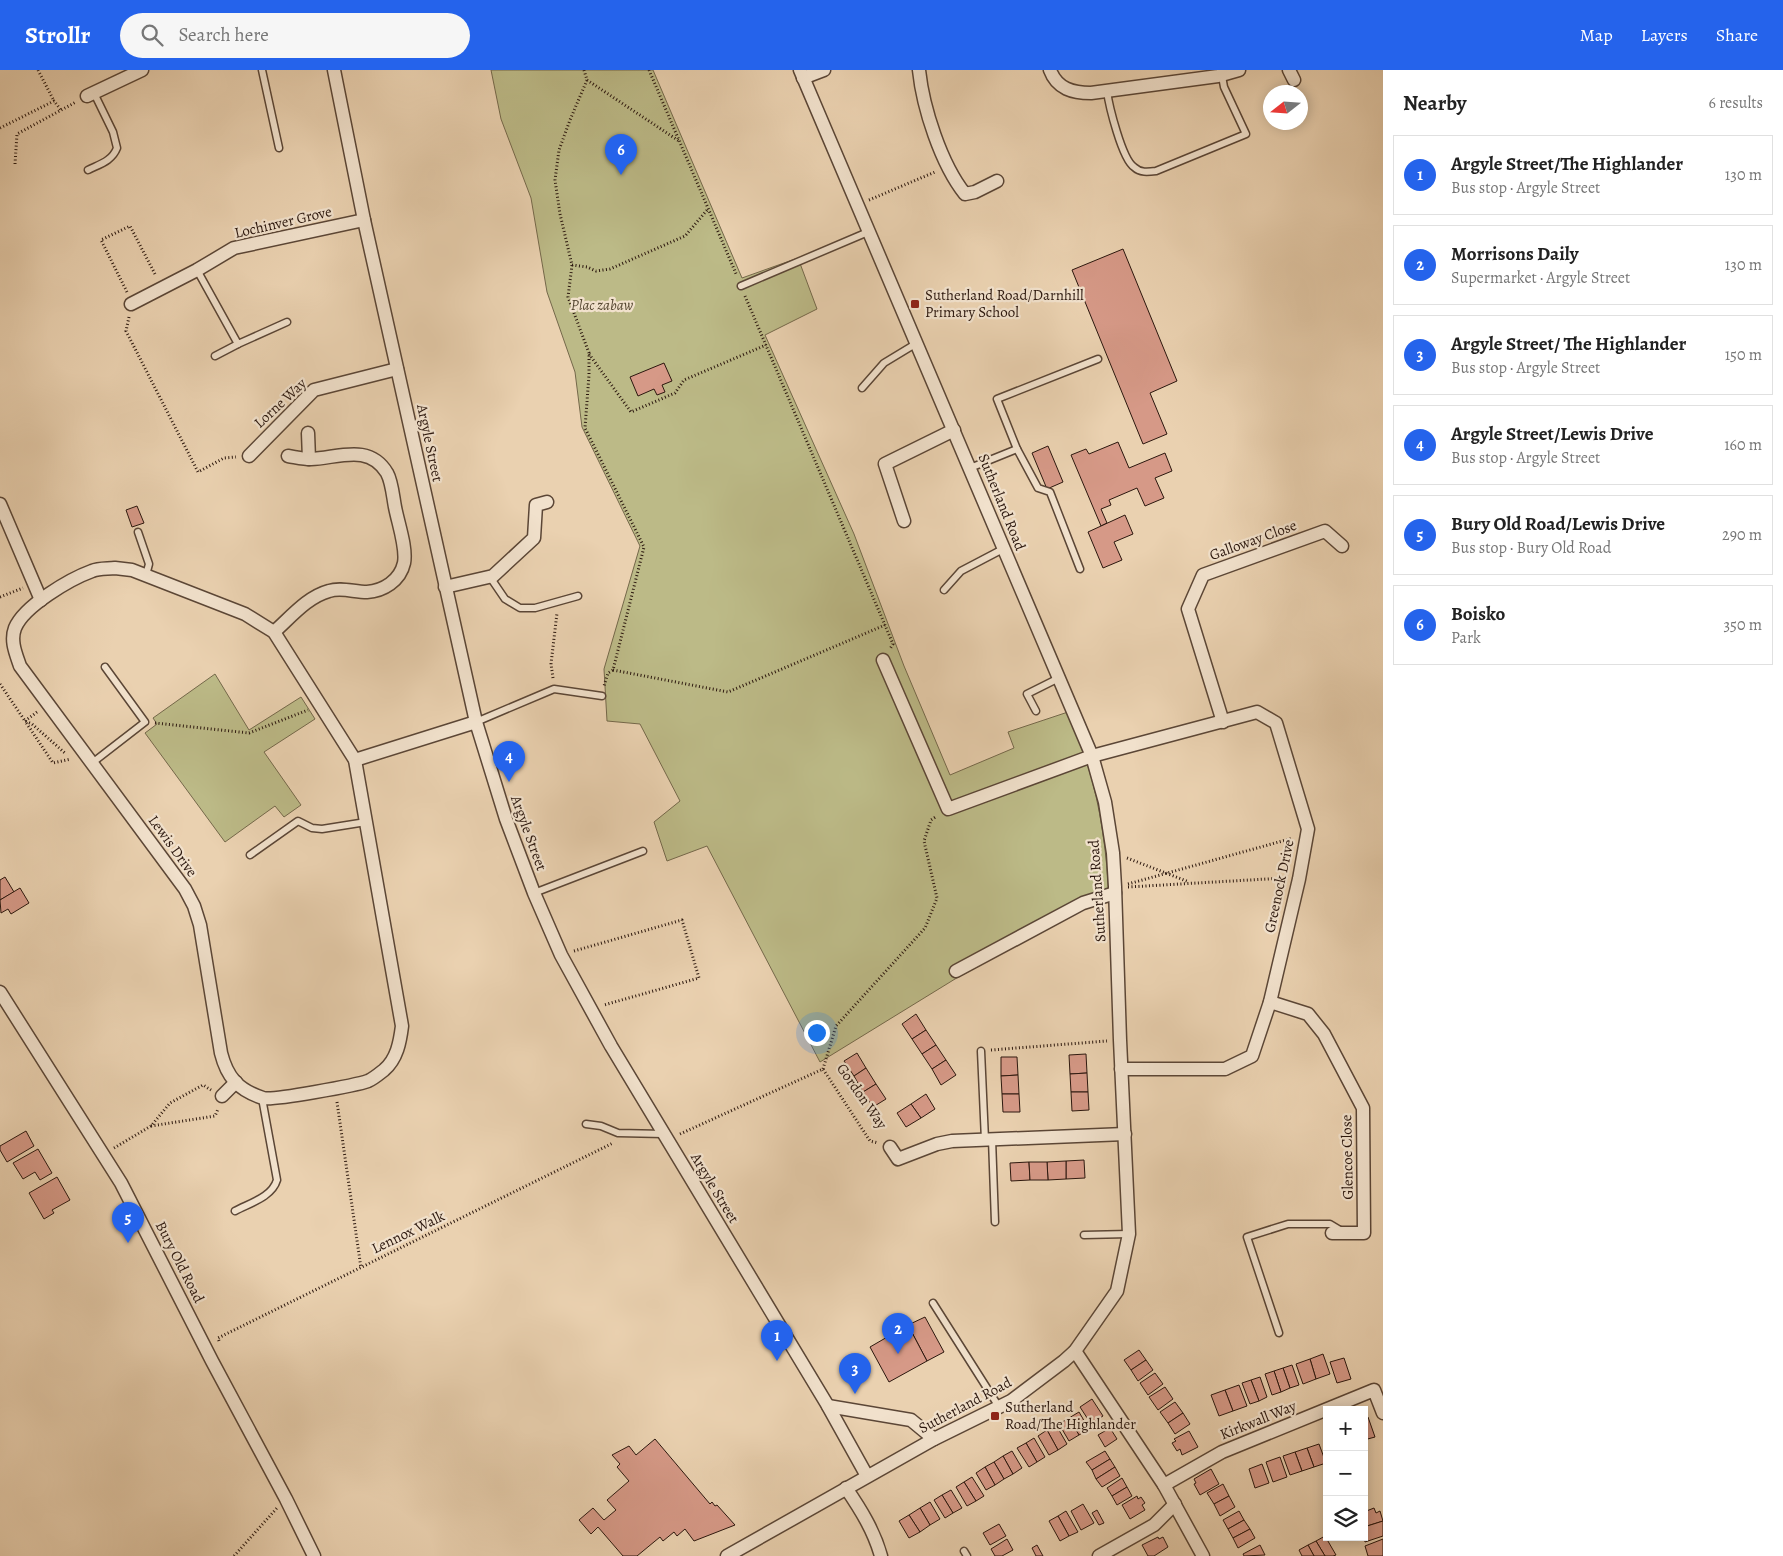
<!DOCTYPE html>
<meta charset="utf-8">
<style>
body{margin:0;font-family:Alegreya,serif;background:#f6f6f6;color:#222}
.controls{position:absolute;right:15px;bottom:15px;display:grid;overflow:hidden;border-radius:0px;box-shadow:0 2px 12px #0003}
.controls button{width:45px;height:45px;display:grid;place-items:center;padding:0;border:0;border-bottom:1px solid #e0e0e0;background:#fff;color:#222;font:25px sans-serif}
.compass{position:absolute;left:1263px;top:15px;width:45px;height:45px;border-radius:50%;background:#fff;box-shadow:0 2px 12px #0003;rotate:253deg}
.you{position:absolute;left:816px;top:962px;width:18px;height:18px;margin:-12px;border:4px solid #fff;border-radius:50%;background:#1a73e8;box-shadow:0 0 0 8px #1a73e833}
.badge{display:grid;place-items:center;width:32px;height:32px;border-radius:50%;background:#2563eb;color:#fff;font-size:16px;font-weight:700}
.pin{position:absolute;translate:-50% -41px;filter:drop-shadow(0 1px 2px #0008)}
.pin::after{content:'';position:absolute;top:26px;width:18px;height:15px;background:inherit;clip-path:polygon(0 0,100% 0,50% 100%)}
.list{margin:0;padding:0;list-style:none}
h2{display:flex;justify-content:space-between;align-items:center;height:65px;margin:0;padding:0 20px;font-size:21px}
h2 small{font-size:16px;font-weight:400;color:#767676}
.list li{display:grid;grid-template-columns:32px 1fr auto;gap:15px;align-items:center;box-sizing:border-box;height:80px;margin:0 10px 10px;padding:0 10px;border:1px solid #e0e0e0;border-radius:0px}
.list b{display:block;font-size:19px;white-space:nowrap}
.list p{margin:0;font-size:16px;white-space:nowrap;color:#767676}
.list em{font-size:16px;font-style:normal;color:#767676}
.icon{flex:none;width:28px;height:28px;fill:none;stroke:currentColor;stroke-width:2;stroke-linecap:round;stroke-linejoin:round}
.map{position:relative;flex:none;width:1383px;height:1486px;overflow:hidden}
header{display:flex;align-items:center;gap:30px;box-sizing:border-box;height:70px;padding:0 25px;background:#2563eb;color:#fff}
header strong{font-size:24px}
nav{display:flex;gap:28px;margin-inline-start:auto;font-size:18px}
.search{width:350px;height:45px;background:#f6f6f6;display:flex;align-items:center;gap:12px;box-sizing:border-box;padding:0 18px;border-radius:28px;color:#767676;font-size:19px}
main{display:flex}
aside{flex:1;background:#fff}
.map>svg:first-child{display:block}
</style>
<header>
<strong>Strollr</strong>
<div class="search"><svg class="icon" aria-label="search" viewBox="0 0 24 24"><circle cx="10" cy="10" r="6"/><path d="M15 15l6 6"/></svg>Search here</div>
<nav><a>Map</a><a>Layers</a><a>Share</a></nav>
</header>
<main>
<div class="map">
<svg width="1383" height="1486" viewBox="0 0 1383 1486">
<rect width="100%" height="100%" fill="#ead1b0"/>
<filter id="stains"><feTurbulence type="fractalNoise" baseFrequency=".004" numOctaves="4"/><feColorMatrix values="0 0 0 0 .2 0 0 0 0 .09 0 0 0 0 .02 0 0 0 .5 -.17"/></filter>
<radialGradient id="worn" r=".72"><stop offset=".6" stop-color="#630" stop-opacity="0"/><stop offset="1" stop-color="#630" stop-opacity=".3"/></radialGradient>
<g fill="#bcba87" stroke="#74684a">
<path d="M491,0H653L742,208L798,188L817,239L765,265L854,464L904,596L950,705L1014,678L1008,662L1068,642C1074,659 1081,676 1087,693C1101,737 1107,784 1109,830L1087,837L955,909L820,992L707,776L667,791L654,752L680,731L640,654L607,651L604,599L640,476L582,357L575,302L547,222L531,128L501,49Z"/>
<polygon points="215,604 249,660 301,627 315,649 264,682 301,735 284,747 275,736 225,772 145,663 157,654 153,648"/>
</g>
<g fill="#d69987" stroke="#2b170e">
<polygon points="1123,179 1177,311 1150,323 1167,364 1143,374 1072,200"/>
<polygon points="664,293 672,311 662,315 665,322 657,325 654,319 638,326 630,307"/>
<polygon points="1118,372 1129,398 1165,383 1172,401 1155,408 1164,428 1145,436 1137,418 1109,430 1111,435 1101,439 1107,453 1101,456 1071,385 1086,379 1089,384"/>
<polygon points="1048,376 1063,412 1047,419 1032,383"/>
<polygon points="137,436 144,453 132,457 126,440"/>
<polygon points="1125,445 1133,464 1114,472 1122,490 1103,498 1088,462"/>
<polygon points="5,807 14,822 0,830 0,810"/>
<polygon points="20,818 29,833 11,844 8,839 1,843 0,830"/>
<polygon points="916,944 926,960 912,969 902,954"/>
<polygon points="926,960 936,975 922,984 912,969"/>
<polygon points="936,975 946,990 932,999 922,984"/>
<polygon points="857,983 866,998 854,1006 844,991"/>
<polygon points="1086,984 1087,1003 1070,1004 1069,985"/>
<polygon points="1001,987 1017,987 1018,1005 1001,1006"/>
<polygon points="946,990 956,1005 941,1015 932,999"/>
<polygon points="866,998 876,1014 863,1022 854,1006"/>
<polygon points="1087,1003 1088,1022 1071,1022 1070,1004"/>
<polygon points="1018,1005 1019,1024 1002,1024 1001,1006"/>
<polygon points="876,1014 886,1029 873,1037 863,1022"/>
<polygon points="1071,1022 1088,1022 1089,1040 1072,1041"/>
<polygon points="926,1024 935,1039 921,1048 911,1034"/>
<polygon points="1002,1024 1019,1024 1020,1042 1003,1042"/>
<polygon points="911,1034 921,1048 906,1057 897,1043"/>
<polygon points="26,1061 34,1076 7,1092 0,1080 0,1076"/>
<polygon points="38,1079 52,1103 40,1110 35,1102 23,1109 13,1093"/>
<polygon points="1084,1090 1085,1108 1066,1109 1066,1091"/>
<polygon points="1066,1091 1066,1109 1048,1110 1047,1092"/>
<polygon points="1029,1092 1030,1110 1011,1111 1010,1093"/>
<polygon points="1029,1092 1047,1092 1048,1110 1030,1110"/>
<polygon points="57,1107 70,1130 52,1140 54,1143 44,1149 29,1123"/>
<polygon points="925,1247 944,1282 927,1291 908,1255"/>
<polygon points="908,1255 927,1291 889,1312 870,1277"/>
<polygon points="1139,1280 1146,1290 1131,1300 1124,1290"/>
<polygon points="1323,1284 1330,1304 1316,1309 1310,1289"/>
<polygon points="1344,1288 1351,1309 1337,1313 1330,1292"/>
<polygon points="1310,1289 1316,1309 1303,1314 1296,1294"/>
<polygon points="1146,1290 1153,1300 1138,1311 1131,1300"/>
<polygon points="1292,1295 1299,1315 1290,1318 1283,1298"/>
<polygon points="1283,1298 1290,1318 1281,1322 1274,1301"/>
<polygon points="1274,1301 1281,1322 1272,1325 1265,1304"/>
<polygon points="1155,1303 1163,1314 1148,1325 1140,1313"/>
<polygon points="1260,1307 1267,1327 1259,1331 1251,1310"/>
<polygon points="1251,1310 1259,1331 1250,1334 1242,1313"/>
<polygon points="1239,1315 1247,1336 1233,1341 1225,1320"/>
<polygon points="1165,1317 1173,1329 1158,1340 1149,1327"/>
<polygon points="1225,1320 1233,1341 1219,1346 1211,1325"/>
<polygon points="1092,1329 1103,1346 1091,1354 1080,1337"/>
<polygon points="1175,1332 1183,1343 1168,1353 1160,1342"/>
<polygon points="1079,1342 1089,1359 1079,1365 1069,1348"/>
<polygon points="1183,1343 1190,1354 1175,1364 1168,1353"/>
<polygon points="1368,1347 1375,1367 1364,1370 1364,1348"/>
<polygon points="1069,1348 1079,1365 1069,1371 1059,1354"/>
<polygon points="1056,1355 1067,1374 1058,1380 1047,1360"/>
<polygon points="1110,1358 1117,1369 1105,1377 1098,1365"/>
<polygon points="1047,1360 1058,1380 1049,1385 1038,1366"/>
<polygon points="1189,1361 1198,1377 1182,1385 1180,1379 1177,1381 1172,1373 1176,1371 1174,1369"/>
<polygon points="1034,1368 1045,1387 1037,1392 1026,1373"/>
<polygon points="655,1369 710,1434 712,1432 715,1436 717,1435 735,1455 694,1471 685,1459 677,1466 674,1462 663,1471 660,1467 637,1486 623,1486 598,1457 591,1464 579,1450 593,1438 604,1450 616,1440 607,1430 629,1411 617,1397 620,1394 612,1385 629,1376 636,1385"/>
<polygon points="1026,1373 1037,1392 1029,1397 1017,1378"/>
<polygon points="1319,1374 1326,1393 1314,1397 1307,1378"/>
<polygon points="1307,1378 1314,1397 1302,1401 1295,1382"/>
<polygon points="1012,1381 1022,1398 1013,1404 1003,1386"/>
<polygon points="1105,1381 1110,1389 1092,1400 1086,1392"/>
<polygon points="1295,1382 1302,1401 1290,1405 1283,1386"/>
<polygon points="1003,1386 1013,1404 1004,1409 994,1392"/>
<polygon points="1280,1387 1287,1407 1273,1412 1266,1392"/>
<polygon points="1110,1389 1115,1397 1096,1409 1092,1400"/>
<polygon points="994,1392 1004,1409 995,1415 985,1397"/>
<polygon points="1262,1394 1269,1413 1255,1418 1249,1399"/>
<polygon points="985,1397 995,1415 986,1420 976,1403"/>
<polygon points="1115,1397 1120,1406 1102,1417 1096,1409"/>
<polygon points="1211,1399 1219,1414 1200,1425 1194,1414 1196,1413 1194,1409"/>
<polygon points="972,1407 984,1426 976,1431 964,1412"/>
<polygon points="1122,1408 1127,1417 1112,1426 1107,1418"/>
<polygon points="964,1412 976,1431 967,1436 956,1417"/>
<polygon points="1223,1414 1229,1426 1214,1434 1207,1423"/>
<polygon points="1127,1417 1132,1426 1117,1435 1112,1426"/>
<polygon points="951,1420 962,1438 953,1443 942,1425"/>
<polygon points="942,1425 953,1443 945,1448 934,1430"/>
<polygon points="1137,1426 1138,1429 1141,1427 1145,1433 1142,1435 1145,1440 1130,1449 1122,1435"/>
<polygon points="1229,1426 1235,1437 1220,1446 1214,1434"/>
<polygon points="930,1432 940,1449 930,1455 920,1438"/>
<polygon points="1083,1434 1094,1453 1081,1460 1071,1441"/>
<polygon points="920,1438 930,1455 920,1462 909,1445"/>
<polygon points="1374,1438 1376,1443 1380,1441 1383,1451 1364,1457 1364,1442"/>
<polygon points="1097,1440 1104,1453 1099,1455 1092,1443"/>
<polygon points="1066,1441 1078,1462 1069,1466 1058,1446"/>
<polygon points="1239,1441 1244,1450 1228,1459 1223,1450"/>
<polygon points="909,1445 920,1462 909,1468 899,1451"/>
<polygon points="1058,1446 1069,1466 1060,1471 1049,1451"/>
<polygon points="1244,1450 1250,1459 1233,1468 1228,1459"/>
<polygon points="1383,1451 1383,1466 1365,1472 1364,1467 1364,1457"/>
<polygon points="999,1454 1006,1466 990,1475 983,1463"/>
<polygon points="1250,1459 1255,1468 1238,1478 1233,1468"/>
<polygon points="1325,1466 1336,1485 1333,1486 1325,1486 1316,1471"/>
<polygon points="1158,1467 1159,1469 1163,1467 1168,1477 1154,1486 1148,1486 1142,1475"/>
<polygon points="1007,1469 1013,1480 1002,1486 995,1486 991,1479"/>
<polygon points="1383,1469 1383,1486 1368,1486 1365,1476"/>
<polygon points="1316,1471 1325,1486 1314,1486 1308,1475"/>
<polygon points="1037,1475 1043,1486 1036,1486 1032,1478"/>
<polygon points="1260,1475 1265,1485 1244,1486 1243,1484"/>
<polygon points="1308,1475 1314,1486 1302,1486 1299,1480"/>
</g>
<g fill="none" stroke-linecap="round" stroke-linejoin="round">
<g stroke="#5b4636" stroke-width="9">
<g id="lane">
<polyline points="262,0 279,78"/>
<path d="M1107,21C1109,36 1122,89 1134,97C1140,103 1148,102 1156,101L1246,64L1224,17L1222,6"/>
<path d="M88,100C100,94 112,91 117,78L113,62L94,23"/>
<polyline points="197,200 238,274 287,252"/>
<polyline points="741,216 868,162"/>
<polyline points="215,286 238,274"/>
<polyline points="862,318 884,293 917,273"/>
<polyline points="1017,379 1038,418 1050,422 1080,499"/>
<polyline points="970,398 1017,379 997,329 1098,289"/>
<polyline points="138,462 149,494 146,505"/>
<polyline points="490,507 505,529 520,538 535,538 578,526"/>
<polyline points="944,520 961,501 1003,479"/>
<polyline points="1036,641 1027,624 1059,608"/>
<polyline points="476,652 554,619 602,626"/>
<polyline points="92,693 145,652 105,597"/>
<polyline points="250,785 298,751 312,758 322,759 366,752"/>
<polyline points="534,823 643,781"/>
<polyline points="981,981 985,1070"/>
<polyline points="586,1054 601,1056 618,1063 664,1064"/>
<polyline points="992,1069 995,1152"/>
<path d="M235,1141C250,1133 272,1127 277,1110L262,1028"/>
<polyline points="1084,1165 1129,1164"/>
<polyline points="933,1233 999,1337"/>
<polyline points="1279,1263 1247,1167 1288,1154 1330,1154 1340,1160"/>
<polyline points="964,1481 967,1486"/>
</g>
</g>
<g stroke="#5b4636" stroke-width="15">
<g id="street">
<polyline points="334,0 364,150 476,652 506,749 534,823 561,885 611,976 828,1336 867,1406"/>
<path d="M919,0C923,38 941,94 965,124L975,122L997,111"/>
<path d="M1050,0C1057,19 1073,23 1091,23L1218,6L1239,0"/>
<polyline points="1289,0 1294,10"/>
<polyline points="803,8 824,0"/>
<polyline points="87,26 142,0"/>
<polyline points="131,234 197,200 234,178 364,150"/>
<polyline points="308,363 309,389"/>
<polyline points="249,386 314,320 397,299"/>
<polyline points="0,434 41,530"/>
<polyline points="904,451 885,394 954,360"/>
<path d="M115,498L132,500L245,544L274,562L355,690L402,956C400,972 397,989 384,1000C379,1004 373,1009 368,1011C357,1015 272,1031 263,1028C238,1020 227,1007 221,983L200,855L194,836L185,819L20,596C16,584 10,571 15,558C24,536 70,509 92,501C99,498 108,499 115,498Z"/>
<polyline points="445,517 493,506 534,468 536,435 547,432"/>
<path d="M274,562C291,547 307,527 329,521C341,517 354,522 367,522C383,521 400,511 404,493C407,478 398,453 395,437C393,427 392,412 387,403C369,373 338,388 311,389C303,389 295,387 288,386"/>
<polyline points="883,590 948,739 1092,686 1257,642 1276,653 1308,759 1299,809 1270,932 1252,986 1225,999 1121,999"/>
<polyline points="1223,652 1188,539 1203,505 1325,461 1342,476"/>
<polyline points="355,690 476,652"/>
<polyline points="956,901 1083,833 1115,823"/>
<polyline points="0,922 121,1113 212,1291 286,1429 314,1486"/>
<polyline points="1270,932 1308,944 1324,964 1363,1038 1364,1163 1332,1163"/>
<polyline points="222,1026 236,1012"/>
<polyline points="890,1077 898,1089 937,1074 952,1071 1125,1064"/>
<polyline points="1075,1281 1164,1415 1203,1486"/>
<polyline points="828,1336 911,1350 934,1369"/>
<polyline points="1164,1415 1222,1382 1374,1320 1383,1343"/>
<path d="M846,1418C861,1440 874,1461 881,1486"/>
<polyline points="727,1486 934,1369 1011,1331 1064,1291 1075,1281 1117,1221 1129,1164 1120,970 1115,817 1113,783 1105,732 1092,686 800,0"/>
<polyline points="1099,1486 1154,1455 1175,1434"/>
</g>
</g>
<g stroke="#2b170e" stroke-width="3" stroke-dasharray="1 2.5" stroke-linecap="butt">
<polyline points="38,0 54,31"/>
<polyline points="584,0 587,10 570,50 559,80 555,110 560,144 572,195 568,227 589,283 589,305 585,358 644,477 613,600 608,603 604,616"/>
<polyline points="649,0 737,206"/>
<polyline points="587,10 679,71"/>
<polyline points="0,58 54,31 61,40"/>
<polyline points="15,94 17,64 76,32"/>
<polyline points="869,130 935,102"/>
<polyline points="572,195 587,197 596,201 610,199 685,166 708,139"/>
<polyline points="127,222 101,170 130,156 156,206"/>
<polyline points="745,226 893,574 890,579"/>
<polyline points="129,247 126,261 198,402 224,388 236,387"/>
<polyline points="589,284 631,342 675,323 684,310 766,275"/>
<polyline points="0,527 23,518"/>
<polyline points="613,600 728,622 885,555"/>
<polyline points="553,608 551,594 557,543"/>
<polyline points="0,614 25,651 32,654 66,684"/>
<polyline points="37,642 25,651 53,693 71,689"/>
<polyline points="155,653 249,663 308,640"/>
<polyline points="1127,788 1189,812"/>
<polyline points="1128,814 1293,768"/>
<polyline points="1128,817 1284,808"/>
<polyline points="574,881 682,850 699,908 604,935"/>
<polyline points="991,980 1107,971"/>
<polyline points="823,999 836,956 925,858 937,828 924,771 931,750 937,746"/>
<polyline points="337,1032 361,1198"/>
<polyline points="151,1056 215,1046 218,1039"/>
<polyline points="680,1064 823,999 870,1071 878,1073"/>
<polyline points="114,1078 151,1056 170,1033 203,1015 211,1020"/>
<polyline points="219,1271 218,1268 613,1073"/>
<polyline points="234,1486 277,1438"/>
</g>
<use href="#lane" stroke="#f1e1cc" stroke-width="6"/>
<use href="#street" stroke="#f1e1cc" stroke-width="12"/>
</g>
<g fill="#8f2418" stroke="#f1e1cc" stroke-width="2">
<rect x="910" y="229" width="10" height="10" rx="2.5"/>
<rect x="990" y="1341" width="10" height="10" rx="2.5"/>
</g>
<g text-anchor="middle" stroke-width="4.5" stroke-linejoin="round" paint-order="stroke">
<g font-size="15" fill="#2b170e" stroke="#f1e1cc">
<text transform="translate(283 152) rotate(-13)" y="5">Lochinver Grove</text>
<text transform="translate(280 333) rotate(-43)" y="5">Lorne Way</text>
<text transform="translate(430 373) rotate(78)" y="5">Argyle Street</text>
<text transform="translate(1002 432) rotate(68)" y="5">Sutherland Road</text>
<text transform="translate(1253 470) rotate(-20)" y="5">Galloway Close</text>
<text transform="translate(529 763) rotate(70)" y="5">Argyle Street</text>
<text transform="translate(173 776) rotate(54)" y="5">Lewis Drive</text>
<text transform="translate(1279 816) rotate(-78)" y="5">Greenock Drive</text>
<text transform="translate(1097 821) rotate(-94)" y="5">Sutherland Road</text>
<text transform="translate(862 1026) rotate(55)" y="5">Gordon Way</text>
<text transform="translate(1347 1087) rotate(-91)" y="5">Glencoe Close</text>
<text transform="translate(715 1118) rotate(59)" y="5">Argyle Street</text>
<text transform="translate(408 1162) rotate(-26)" y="5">Lennox Walk</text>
<text transform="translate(180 1192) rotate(63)" y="5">Bury Old Road</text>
<text transform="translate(965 1335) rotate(-28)" y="5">Sutherland Road</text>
<text transform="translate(1258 1350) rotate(-22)" y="5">Kirkwall Way</text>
</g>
<g font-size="15" fill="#2b170e" stroke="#f1e1cc" text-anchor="start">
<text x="925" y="230">Sutherland Road/Darnhill<tspan x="925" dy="17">Primary School</tspan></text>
<text x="1005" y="1342">Sutherland<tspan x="1005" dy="17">Road/The Highlander</tspan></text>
</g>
<g font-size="15" font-style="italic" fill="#564832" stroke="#f1e1cc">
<text x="602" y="240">Plac zabaw</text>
</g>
</g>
<rect width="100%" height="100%" filter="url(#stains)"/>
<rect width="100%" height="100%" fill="url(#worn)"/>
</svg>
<div class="controls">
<button>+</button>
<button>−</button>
<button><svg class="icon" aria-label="layers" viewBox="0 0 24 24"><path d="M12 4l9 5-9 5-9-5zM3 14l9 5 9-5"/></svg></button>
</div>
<svg class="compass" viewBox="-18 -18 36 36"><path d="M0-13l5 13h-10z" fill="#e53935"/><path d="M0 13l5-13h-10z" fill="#767676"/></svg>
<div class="you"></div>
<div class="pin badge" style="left:777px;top:1291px">1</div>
<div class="pin badge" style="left:898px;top:1284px">2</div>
<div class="pin badge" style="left:855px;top:1324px">3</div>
<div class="pin badge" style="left:509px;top:712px">4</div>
<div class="pin badge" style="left:128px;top:1173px">5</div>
<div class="pin badge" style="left:621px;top:105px">6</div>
</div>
<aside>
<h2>Nearby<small>6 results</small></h2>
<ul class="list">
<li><span class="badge">1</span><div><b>Argyle Street/The Highlander</b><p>Bus stop · Argyle Street</p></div><em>130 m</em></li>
<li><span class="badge">2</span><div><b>Morrisons Daily</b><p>Supermarket · Argyle Street</p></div><em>130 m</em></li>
<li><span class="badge">3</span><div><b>Argyle Street/ The Highlander</b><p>Bus stop · Argyle Street</p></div><em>150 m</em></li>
<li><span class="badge">4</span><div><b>Argyle Street/Lewis Drive</b><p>Bus stop · Argyle Street</p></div><em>160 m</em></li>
<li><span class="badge">5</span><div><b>Bury Old Road/Lewis Drive</b><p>Bus stop · Bury Old Road</p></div><em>290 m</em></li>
<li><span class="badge">6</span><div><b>Boisko</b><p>Park</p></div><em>350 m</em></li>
</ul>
</aside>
</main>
